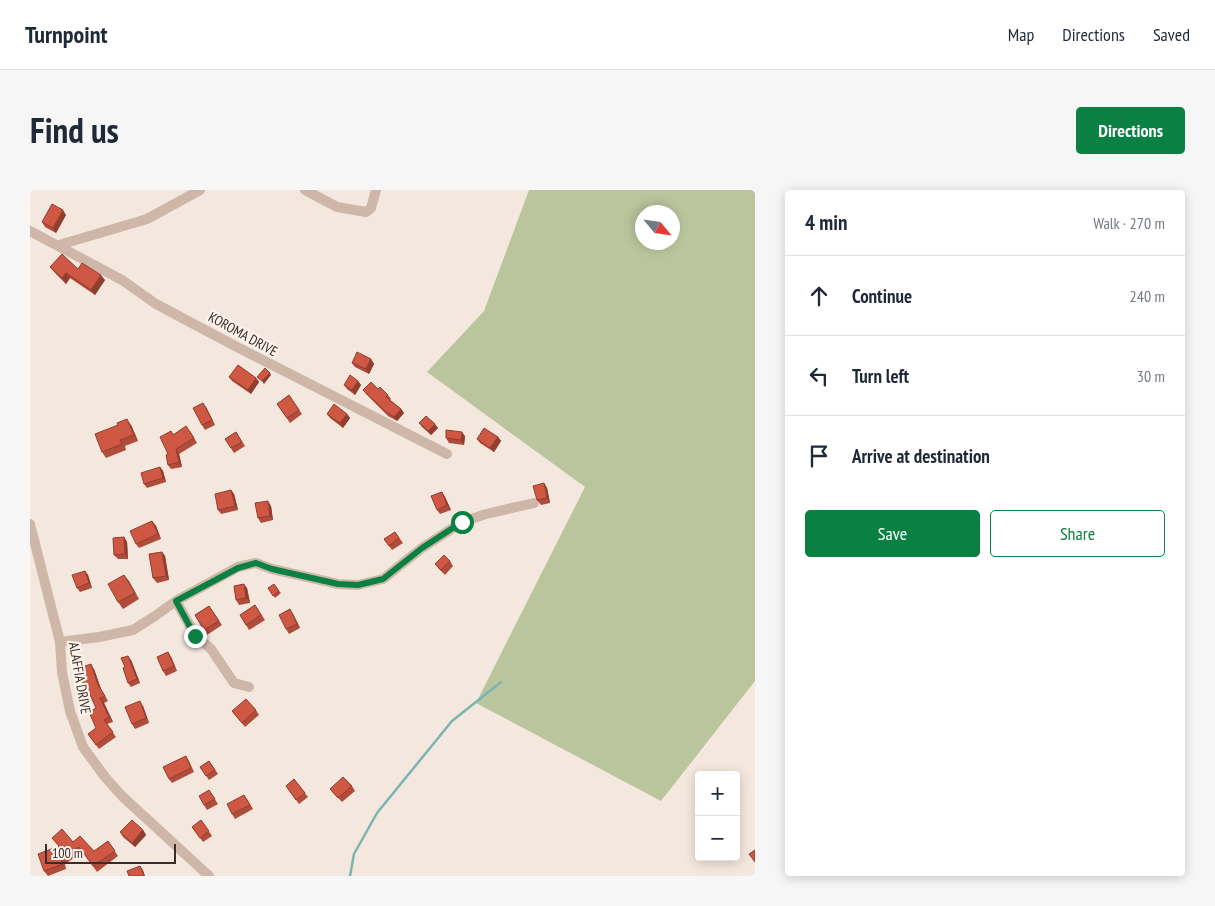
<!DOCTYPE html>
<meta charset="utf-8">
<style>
body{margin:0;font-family:"PT Sans Narrow",sans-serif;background:#f6f6f7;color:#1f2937}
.controls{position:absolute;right:15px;bottom:15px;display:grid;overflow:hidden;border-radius:5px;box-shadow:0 2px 12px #0003}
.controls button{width:45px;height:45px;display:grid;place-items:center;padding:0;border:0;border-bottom:1px solid #e0e1e3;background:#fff;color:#1f2937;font:25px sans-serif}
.compass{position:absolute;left:605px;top:15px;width:45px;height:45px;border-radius:50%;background:#fff;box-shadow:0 2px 12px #0003;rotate:119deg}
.scale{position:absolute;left:15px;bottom:12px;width:131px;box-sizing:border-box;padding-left:5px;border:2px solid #3a2d29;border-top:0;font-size:14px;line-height:18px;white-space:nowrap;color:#3a2d29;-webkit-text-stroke:4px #fbf3eb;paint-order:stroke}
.stop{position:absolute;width:15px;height:15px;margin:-11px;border:4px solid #0b8043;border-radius:50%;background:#fff}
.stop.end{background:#0b8043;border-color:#fff;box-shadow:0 1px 5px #0008}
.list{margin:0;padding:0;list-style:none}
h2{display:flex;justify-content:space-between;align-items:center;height:65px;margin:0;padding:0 20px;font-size:21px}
h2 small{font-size:16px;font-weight:400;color:#747a83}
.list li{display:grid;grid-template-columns:32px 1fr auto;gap:15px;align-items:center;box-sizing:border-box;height:80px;padding:0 20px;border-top:1px solid #e0e1e3}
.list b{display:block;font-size:19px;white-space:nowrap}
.list em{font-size:16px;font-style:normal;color:#747a83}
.actions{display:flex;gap:10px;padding:15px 20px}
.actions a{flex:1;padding:11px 0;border:1px solid #0b8043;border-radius:5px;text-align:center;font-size:18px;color:#0b8043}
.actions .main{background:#0b8043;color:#fff}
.icon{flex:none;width:28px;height:28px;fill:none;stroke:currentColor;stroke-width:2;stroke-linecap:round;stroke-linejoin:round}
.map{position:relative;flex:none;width:725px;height:686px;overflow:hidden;border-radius:5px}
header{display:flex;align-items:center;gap:30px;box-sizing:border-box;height:70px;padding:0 25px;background:#fff;border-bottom:1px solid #e0e1e3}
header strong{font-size:24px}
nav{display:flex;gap:28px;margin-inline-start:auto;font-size:18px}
.intro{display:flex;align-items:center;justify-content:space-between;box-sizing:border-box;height:120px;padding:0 30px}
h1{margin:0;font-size:35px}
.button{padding:12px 22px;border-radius:5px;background:#0b8043;color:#fff;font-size:18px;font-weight:700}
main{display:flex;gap:30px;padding:0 30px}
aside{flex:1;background:#fff;border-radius:5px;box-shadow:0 2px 12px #0003}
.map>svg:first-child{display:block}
</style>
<header>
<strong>Turnpoint</strong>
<nav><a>Map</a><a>Directions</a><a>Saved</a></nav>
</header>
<div class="intro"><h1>Find us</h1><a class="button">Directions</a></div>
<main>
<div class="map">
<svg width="725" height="686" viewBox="0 0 725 686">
<rect width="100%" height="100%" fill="#f4e8de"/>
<path fill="#bbc59d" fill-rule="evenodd" d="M499,0H725V491L631,611L446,513L555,297L397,182L454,121ZM612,22H642V52H612Z"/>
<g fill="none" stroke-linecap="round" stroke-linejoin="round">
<polyline stroke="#7bb4b1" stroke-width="2.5" points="320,686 324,664 347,623 422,531 471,492"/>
<g stroke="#ceb7a9" stroke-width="10">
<polyline points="275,0 307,17 336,22 341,18 346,0"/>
<polyline points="0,41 92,90 126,114 207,157 417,264"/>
<polyline points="29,55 117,29 170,0"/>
<polyline points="0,334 30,452 32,482 40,521 53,557 75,587 93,607 179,686"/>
<polyline points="146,411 165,445 181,459 204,493 219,497"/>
<polyline points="30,452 69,447 103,440 125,426 146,411 208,377 226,373 242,379 308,394 328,395 353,389 392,358 432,332 456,324 504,313"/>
</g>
</g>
<g fill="#b14c3a">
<polygon points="36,25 26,43 15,37 12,32"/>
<polygon points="20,77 48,79 75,90 65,105 40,88 36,94 25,83"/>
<polygon points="341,169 344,174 339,184 325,177 322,173"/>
<polygon points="199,187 226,188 229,192 221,204 202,191"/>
<polygon points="328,191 331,195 325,205 317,199 314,195"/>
<polygon points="348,199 358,205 361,209 360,210 371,219 374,223 367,231 358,226 336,204 333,200"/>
<polygon points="259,205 272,224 260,233 247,214"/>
<polygon points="176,217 185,235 175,240 172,235"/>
<polygon points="297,224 317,224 320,228 313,238 300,228"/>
<polygon points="389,233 408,238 401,245 392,237"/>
<polygon points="101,235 108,251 95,256 96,260 76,268 72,262"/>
<polygon points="141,241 143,244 160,241 167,253 149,264 152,277 141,279 138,275 138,264"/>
<polygon points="206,242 215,256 204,263 195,249"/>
<polygon points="435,246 434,255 419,253 416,248"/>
<polygon points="468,247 471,251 464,262 450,253 447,249"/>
<polygon points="130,277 133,281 136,292 117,298 114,294"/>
<polygon points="514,293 517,298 520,313 511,315 507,310"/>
<polygon points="201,300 204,304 208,320 191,324 188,320"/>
<polygon points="412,302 415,307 421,320 410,324 407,320"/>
<polygon points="241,316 243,330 231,333 228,328"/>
<polygon points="122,331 126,336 131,349 109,358 106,354"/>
<polygon points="365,342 373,353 362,360 354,349"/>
<polygon points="94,347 97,352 98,369 88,369 84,365"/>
<polygon points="132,362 135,366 139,390 127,393 123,388"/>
<polygon points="420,371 423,376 415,385 408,378 405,374"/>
<polygon points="55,381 58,385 62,398 50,402 47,398"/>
<polygon points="94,385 109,409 93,419 88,412"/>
<polygon points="217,398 220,413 209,415 206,410"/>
<polygon points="238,398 249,401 251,403 245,408"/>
<polygon points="225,415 235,430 219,440 210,425"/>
<polygon points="179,416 192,435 177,445 165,425"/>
<polygon points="263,424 270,438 259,444 256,439"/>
<polygon points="138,462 141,467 147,481 136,486 133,481"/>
<polygon points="101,470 110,493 101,497 98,493 95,477"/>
<polygon points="64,479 71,499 78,511 74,513 83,532 77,534 86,547 69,559 58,544 66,538 66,518 55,494 53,495 50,490"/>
<polygon points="113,516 119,533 105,539 102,534"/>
<polygon points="226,520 229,525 215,537 202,521"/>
<polygon points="156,566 159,571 164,582 142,593 139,589"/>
<polygon points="179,571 188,584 179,590 170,577"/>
<polygon points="264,589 278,607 269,614 256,596"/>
<polygon points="322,596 325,601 312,612 300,599"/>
<polygon points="179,600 188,614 177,620 174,615"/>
<polygon points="217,609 223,619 205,629 202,624"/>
<polygon points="171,630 182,646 173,652 162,637"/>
<polygon points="113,640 116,645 105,657 93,647 90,642"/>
<polygon points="22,648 43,652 64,661 78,651 88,666 67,682 53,662 35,674 36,679 18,686 14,681 29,656"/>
</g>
<g fill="#903e2f">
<polygon points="33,20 36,25 26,43 23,38"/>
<polygon points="36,83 40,88 36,94 32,88"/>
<polygon points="71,85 75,90 65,105 61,100"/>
<polygon points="341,169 344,174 339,184 336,179"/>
<polygon points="240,183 241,185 234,194 232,191"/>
<polygon points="226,188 229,192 221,204 218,200"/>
<polygon points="328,191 331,195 325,205 322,200"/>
<polygon points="173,213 176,217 185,235 182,230"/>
<polygon points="371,219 374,223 367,231 364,227"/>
<polygon points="317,224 320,228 313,238 310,233"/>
<polygon points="97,229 101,235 108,251 104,245"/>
<polygon points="405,234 408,238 401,245 398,241"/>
<polygon points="432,242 435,246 434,255 431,250"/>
<polygon points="468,247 471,251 464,262 460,258"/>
<polygon points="146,259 149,264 152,277 149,272"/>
<polygon points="130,277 133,281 136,292 133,288"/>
<polygon points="514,293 517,298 520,313 517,308"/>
<polygon points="201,300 204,304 208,320 205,316"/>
<polygon points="412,302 415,307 421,320 417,315"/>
<polygon points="238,311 241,316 243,330 240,326"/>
<polygon points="122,331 126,336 131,349 128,344"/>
<polygon points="94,347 97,352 98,369 95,364"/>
<polygon points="132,362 135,366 139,390 136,386"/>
<polygon points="55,381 58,385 62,398 59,393"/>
<polygon points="94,385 99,391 109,409 105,403"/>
<polygon points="214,394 217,398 220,413 216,408"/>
<polygon points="260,419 263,424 270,438 267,434"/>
<polygon points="138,462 141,467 147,481 144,476"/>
<polygon points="98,466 101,470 110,493 107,489"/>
<polygon points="61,474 64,479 71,499 78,511 68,495"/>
<polygon points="70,508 74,513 83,532 79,527"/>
<polygon points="110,511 113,516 119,533 116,528"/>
<polygon points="113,640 116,645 105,657 102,653"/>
<polygon points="110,676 113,680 115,686 114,686"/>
</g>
<g fill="#ce5843" stroke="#903e2f">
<polygon points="22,14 33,20 23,38 12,32"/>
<polygon points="32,64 48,79 52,73 71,85 61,100 36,83 32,88 20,77"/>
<polygon points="327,162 341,169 336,179 322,173"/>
<polygon points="208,175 226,188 218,200 199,187"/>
<polygon points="235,178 240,183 232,191 227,187"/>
<polygon points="320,185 328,191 322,200 314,195"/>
<polygon points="341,192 348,199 350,197 358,205 356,207 371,219 364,227 356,222 333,200"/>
<polygon points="259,205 269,220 257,228 247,214"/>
<polygon points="173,213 182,230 172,235 163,218"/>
<polygon points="304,214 317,224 310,233 297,224"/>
<polygon points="396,226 405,234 398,241 389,233"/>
<polygon points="97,229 104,245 90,250 92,254 72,262 65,244 88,235 87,233"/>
<polygon points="156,236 164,248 146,259 149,272 138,275 136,265 138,264 130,247 141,241 143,245"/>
<polygon points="454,238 468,247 460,258 447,249"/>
<polygon points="416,240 432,242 431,250 416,248"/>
<polygon points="206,242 212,252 201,258 195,249"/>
<polygon points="130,277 133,288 114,294 111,283"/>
<polygon points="514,293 517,308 507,310 503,296"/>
<polygon points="201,300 205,316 188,320 185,304"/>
<polygon points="412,302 417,315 407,320 401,306"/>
<polygon points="238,311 240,326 228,328 225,313"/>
<polygon points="122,331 128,344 106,354 100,341"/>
<polygon points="365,342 369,348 359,356 354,349"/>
<polygon points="94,347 95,364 84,365 83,348"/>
<polygon points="132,362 136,386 123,388 119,364"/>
<polygon points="414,365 420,371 411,380 405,374"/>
<polygon points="55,381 59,393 47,398 42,385"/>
<polygon points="94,385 105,403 88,412 78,394"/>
<polygon points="214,394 216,408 206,410 204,396"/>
<polygon points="244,394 249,401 243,406 238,398"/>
<polygon points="225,415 231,425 216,435 210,425"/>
<polygon points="179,416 189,431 174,440 165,425"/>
<polygon points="260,419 267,434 256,439 249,425"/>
<polygon points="138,462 144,476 133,481 127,467"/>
<polygon points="98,466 107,489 98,493 93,478 95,477 91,468"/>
<polygon points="61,474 68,495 75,506 70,508 79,527 74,530 83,542 66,555 58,544 66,538 59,522 66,518 53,489 50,490 46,479"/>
<polygon points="216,509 226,520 212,533 202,521"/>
<polygon points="110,511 116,528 102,534 95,517"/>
<polygon points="156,566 161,578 139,589 133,577"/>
<polygon points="179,571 185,580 176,586 170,577"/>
<polygon points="313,587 322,596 308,608 300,599"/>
<polygon points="264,589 275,603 266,610 256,596"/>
<polygon points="179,600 185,609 174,615 169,606"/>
<polygon points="214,605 220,615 202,624 197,614"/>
<polygon points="102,630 113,640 102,653 90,642"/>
<polygon points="171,630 179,641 170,648 162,637"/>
<polygon points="32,639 43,652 50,646 64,661 78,651 85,661 63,676 49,657 31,669 33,674 14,681 8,664 29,656 22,648"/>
<polygon points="725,660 725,672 719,664"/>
<polygon points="110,676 114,686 99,686 97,681"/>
</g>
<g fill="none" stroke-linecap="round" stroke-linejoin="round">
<polyline stroke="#0b8043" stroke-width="6" points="165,446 146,411 208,378 226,373 242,379 308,394 328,395 353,389 392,358 432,332"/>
</g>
<g text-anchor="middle" stroke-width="4.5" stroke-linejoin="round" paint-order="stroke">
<g font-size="14" fill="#3a2d29" stroke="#fbf3eb">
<text transform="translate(213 144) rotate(29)" y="5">KOROMA DRIVE</text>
<text transform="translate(50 488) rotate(80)" y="5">ALAFFIA DRIVE</text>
</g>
</g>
</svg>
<div class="controls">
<button>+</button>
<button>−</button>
</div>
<svg class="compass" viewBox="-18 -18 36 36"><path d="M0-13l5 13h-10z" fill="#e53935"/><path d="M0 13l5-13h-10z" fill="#747a83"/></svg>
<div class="scale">100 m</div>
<div class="stop" style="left:432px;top:332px"></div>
<div class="stop end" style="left:165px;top:446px"></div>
</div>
<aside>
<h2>4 min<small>Walk · 270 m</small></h2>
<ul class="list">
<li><svg class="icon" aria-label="ahead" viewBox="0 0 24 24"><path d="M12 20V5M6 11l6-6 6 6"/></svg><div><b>Continue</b></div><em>240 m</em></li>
<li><svg class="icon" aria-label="left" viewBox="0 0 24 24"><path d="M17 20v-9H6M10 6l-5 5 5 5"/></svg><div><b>Turn left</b></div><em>30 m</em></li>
<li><svg class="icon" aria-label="arrive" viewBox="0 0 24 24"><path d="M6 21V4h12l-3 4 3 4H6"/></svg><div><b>Arrive at destination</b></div></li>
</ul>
<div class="actions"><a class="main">Save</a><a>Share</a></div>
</aside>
</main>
